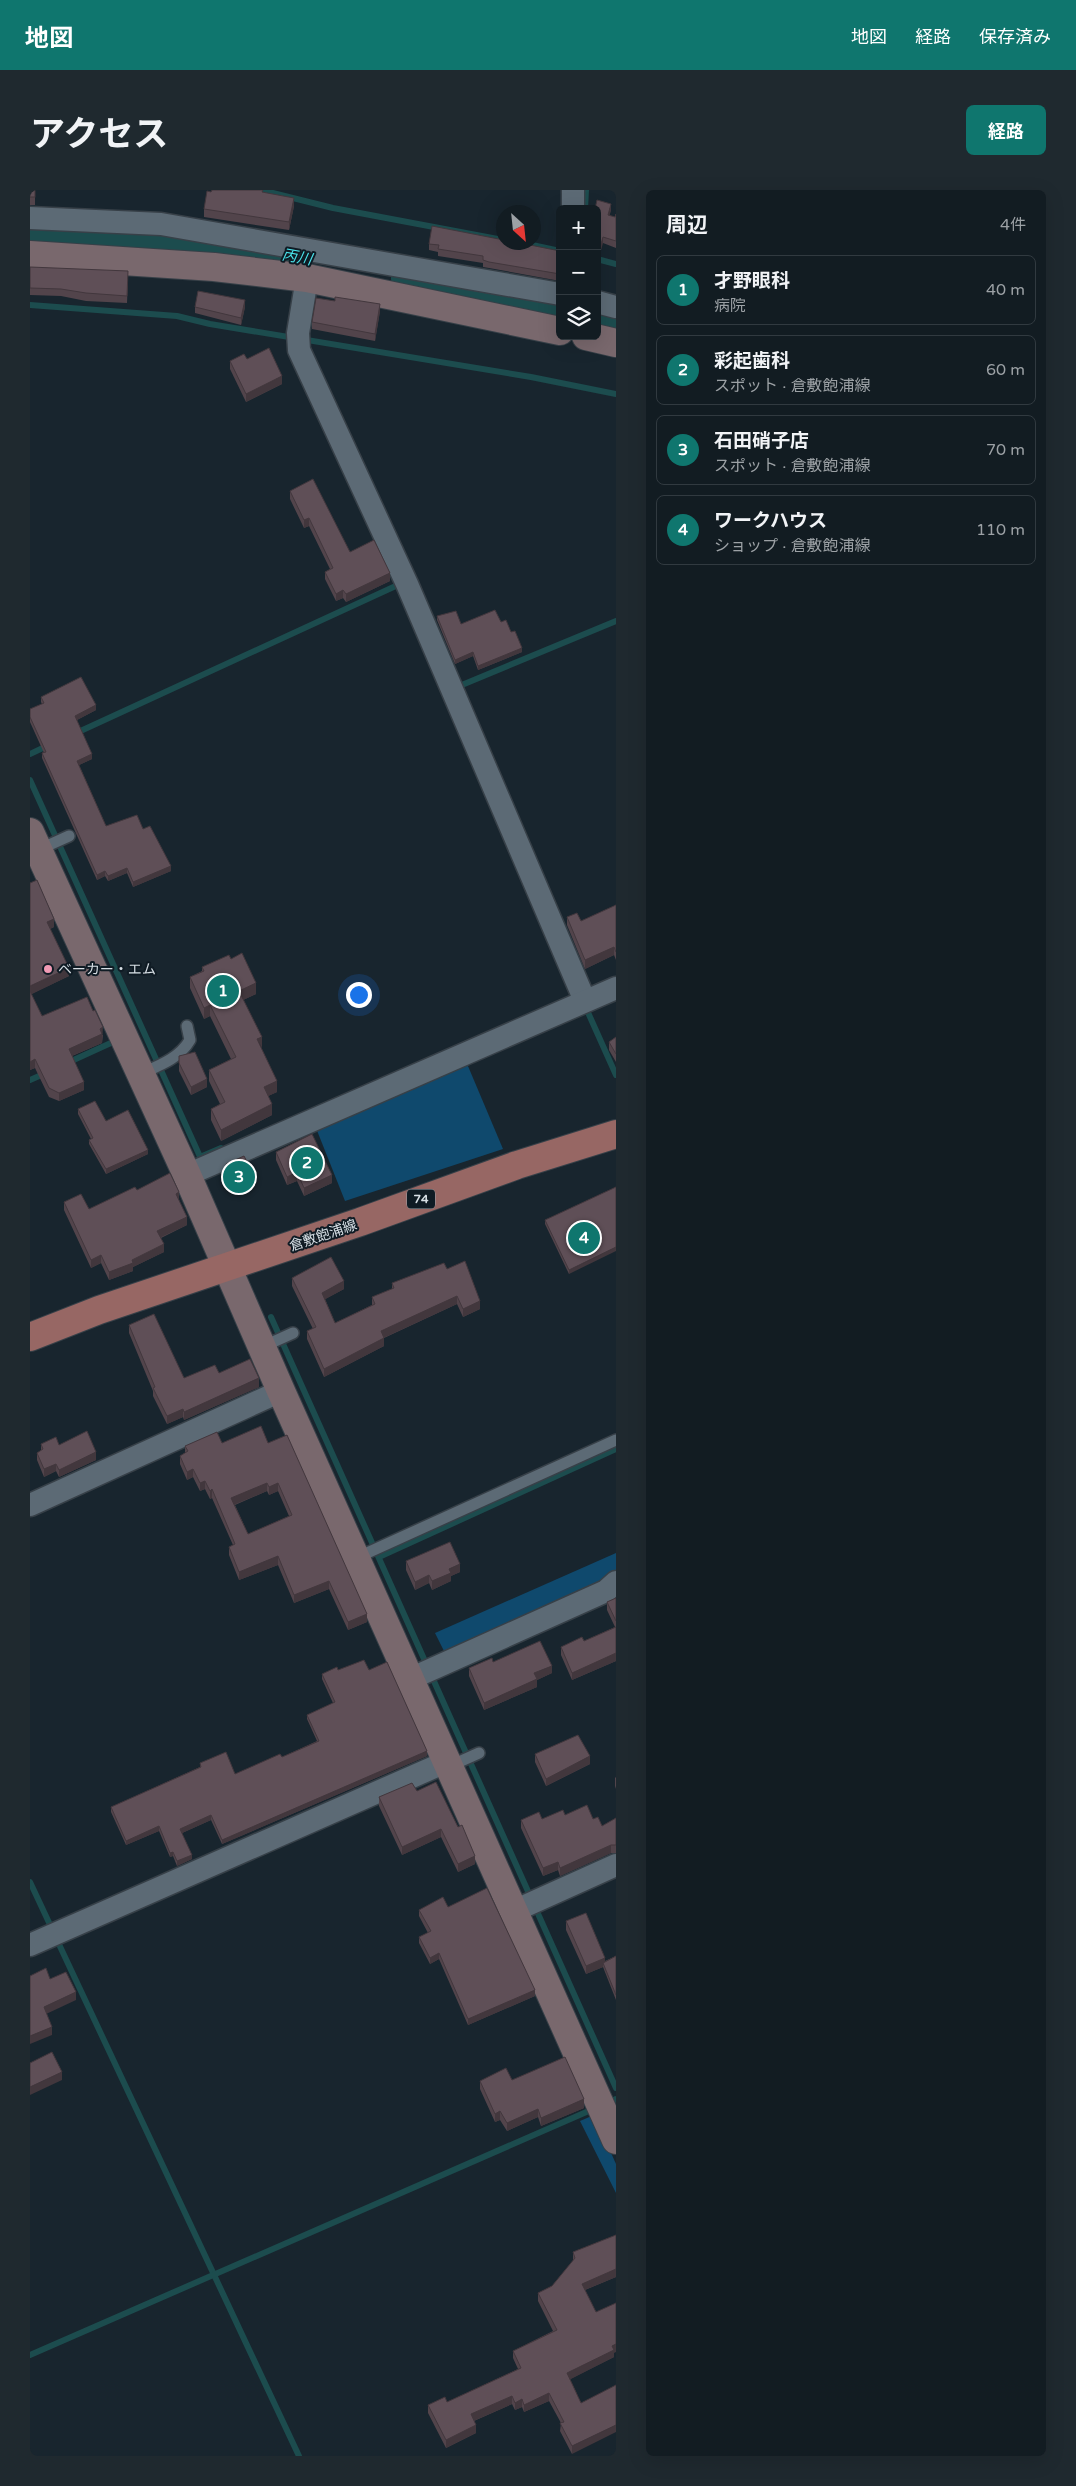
<!DOCTYPE html>
<html lang="ja">
<meta charset="utf-8">
<style>
body{margin:0;font-family:"Varela Round","Noto Sans JP",sans-serif;background:#1f292f;color:#f1f3f6}
.controls{position:absolute;right:15px;top:15px;display:grid;overflow:hidden;border-radius:8px;box-shadow:0 5px 20px #0002}
.controls button{width:45px;height:45px;display:grid;place-items:center;padding:0;border:0;border-bottom:1px solid #313a40;background:#121c22;color:#f1f3f6;font:25px sans-serif}
.compass{position:absolute;left:466px;top:15px;width:45px;height:45px;border-radius:50%;background:#121c22;box-shadow:0 5px 20px #0002;rotate:153deg}
.you{position:absolute;left:328px;top:804px;width:18px;height:18px;margin:-12px;border:4px solid #fff;border-radius:50%;background:#1a73e8;box-shadow:0 0 0 8px #1a73e833}
.badge{display:grid;place-items:center;width:32px;height:32px;border-radius:50%;background:#0f766e;color:#fff;font-size:16px;font-weight:700}
.pin{position:absolute;translate:-50% -50%;border:2px solid #fff;box-shadow:0 1px 5px #0006}
.list{margin:0;padding:0;list-style:none}
h2{display:flex;justify-content:space-between;align-items:center;height:65px;margin:0;padding:0 20px;font-size:21px}
h2 small{font-size:16px;font-weight:400;color:#9ca1a5}
.list li{display:grid;grid-template-columns:32px 1fr auto;gap:15px;align-items:center;box-sizing:border-box;height:70px;margin:0 10px 10px;padding:0 10px;border:1px solid #313a40;border-radius:8px}
.list b{display:block;font-size:19px;white-space:nowrap}
.list p{margin:0;font-size:16px;white-space:nowrap;color:#9ca1a5}
.list em{font-size:16px;font-style:normal;color:#9ca1a5}
.icon{flex:none;width:28px;height:28px;fill:none;stroke:currentColor;stroke-width:2;stroke-linecap:round;stroke-linejoin:round}
.map{position:relative;flex:none;width:586px;height:2266px;overflow:hidden;border-radius:8px}
header{display:flex;align-items:center;gap:30px;box-sizing:border-box;height:70px;padding:0 25px;background:#0f766e;color:#fff}
header strong{font-size:24px}
nav{display:flex;gap:28px;margin-inline-start:auto;font-size:18px}
.intro{display:flex;align-items:center;justify-content:space-between;box-sizing:border-box;height:120px;padding:0 30px}
h1{margin:0;font-size:35px}
.button{padding:12px 22px;border-radius:8px;background:#0f766e;color:#fff;font-size:18px;font-weight:700}
main{display:flex;gap:30px;padding:0 30px}
aside{flex:1;background:#121c22;border-radius:8px;box-shadow:0 5px 20px #0002}
.map>svg:first-child{display:block}
</style>
<header>
<strong>地図</strong>
<nav><a>地図</a><a>経路</a><a>保存済み</a></nav>
</header>
<div class="intro"><h1>アクセス</h1><a class="button">経路</a></div>
<main>
<div class="map">
<svg width="586" height="2266" viewBox="0 0 586 2266">
<rect width="100%" height="100%" fill="#18252e"/>
<g fill="#0f496d">
<polygon points="435,869 473,959 315,1011 284,933"/>
<polygon points="586,1363 586,1387 415,1463 405,1443"/>
<polygon points="564,1925 586,1974 586,2003 550,1931"/>
</g>
<g fill="none" stroke-linecap="round" stroke-linejoin="round">
<g stroke="#1c4c4e" stroke-width="6">
<polyline points="231,0 303,18 473,50"/>
<polyline points="555,19 556,0"/>
<polyline points="488,52 530,61"/>
<polyline points="567,69 586,74"/>
<polyline points="0,115 147,126 180,134 501,187 586,204"/>
<polyline points="427,497 586,431"/>
<polyline points="44,544 370,394"/>
<polyline points="0,564 19,555"/>
<polyline points="0,590 172,971"/>
<polyline points="556,818 586,885"/>
<polyline points="37,873 83,852"/>
<polyline points="0,890 16,883"/>
<polyline points="170,967 191,958"/>
<polyline points="241,1127 586,1898"/>
<polyline points="349,1367 586,1259"/>
<polyline points="0,1692 22,1739"/>
<polyline points="27,1750 269,2266"/>
<polyline points="584,1910 586,1909"/>
<polyline points="0,2165 561,1920"/>
</g>
<g stroke="#1c4c4e" stroke-width="38">
<polyline points="0,43 189,57 255,64"/>
<polyline points="380,88 530,118"/>
<polyline points="567,127 586,132"/>
</g>
<g stroke="#374048" stroke-width="14">
<g id="lane">
<polyline points="8,660 39,646"/>
<path d="M110,884C128,876 149,869 160,850L157,836"/>
<polyline points="232,1157 263,1143"/>
<polyline points="326,1368 586,1250"/>
<polyline points="420,1576 449,1563"/>
</g>
</g>
<g stroke="#374048" stroke-width="25">
<g id="street">
<polyline points="543,19 543,0"/>
<polyline points="0,28 131,34 530,104"/>
<polyline points="277,88 268,143 269,160 377,394 555,811"/>
<polyline points="567,112 586,117"/>
<polyline points="157,985 586,798"/>
<polyline points="0,1315 251,1201"/>
<polyline points="380,1489 576,1401 586,1392"/>
<polyline points="484,1721 586,1675"/>
<polyline points="0,1755 418,1571"/>
</g>
</g>
<g stroke="#374048" stroke-width="30">
<g id="secondary">
<polyline points="0,65 184,77 277,88 530,141"/>
<polyline points="556,146 586,153"/>
<polyline points="0,642 157,985 251,1201 586,1950"/>
</g>
</g>
<g stroke="#374048" stroke-width="30">
<polyline id="primary" points="0,1147 69,1120 330,1032 487,975 586,944"/>
</g>
<use href="#lane" stroke="#5c6a75" stroke-width="11"/>
<use href="#street" stroke="#5c6a75" stroke-width="22"/>
<use href="#secondary" stroke="#79686d" stroke-width="28"/>
<use href="#primary" stroke="#976764" stroke-width="28"/>
</g>
<g fill="#52444b" fill-rule="evenodd">
<rect x="0" y="0" width="5" height="15"/>
<polygon points="181,2 233,2 264,16 259,40 174,27 174,19"/>
<polygon points="567,19 581,20 579,26 585,27 586,24 586,58 573,53"/>
<polygon points="399,54 530,61 530,91 459,78 453,77 453,73 408,66 408,62 399,60"/>
<polygon points="0,77 98,89 97,113 56,111 31,106 0,105"/>
<polygon points="165,117 215,117 211,135 165,123"/>
<polygon points="350,121 345,151 282,139 282,132"/>
<polygon points="217,169 252,194 216,212 200,179 200,171"/>
<polygon points="260,301 320,362 360,391 316,412 313,408 306,411 295,389 295,382 300,379 279,336 274,338 260,309"/>
<polygon points="407,426 431,434 471,432 481,442 492,462 448,480 443,466 425,474 407,430"/>
<polygon points="11,507 66,520 47,530 62,569 49,575 76,636 113,639 141,681 103,697 97,683 78,691 75,686 67,690 12,568 12,563 14,563 0,532 0,519 12,514 11,512"/>
<polygon points="0,693 24,737 20,739 39,786 1,804 12,826 73,845 72,853 42,866 54,900 29,911 19,907 5,878 0,880"/>
<polygon points="586,715 586,770 584,765 555,779 537,735 537,727 551,731"/>
<polygon points="201,769 226,804 213,810 247,902 238,906 242,925 191,951 181,930 181,919 190,914 179,891 179,880 201,869 180,826 174,829 160,798 160,787 172,781 172,777"/>
<polygon points="586,847 586,872 579,860 579,852"/>
<polygon points="149,866 177,897 161,905 149,881"/>
<polygon points="48,919 118,964 76,984 59,954 59,950 61,949 48,924"/>
<polygon points="246,962 302,993 274,1006 267,991 257,995 246,970"/>
<polygon points="196,974 225,995 207,1004 196,982"/>
<polygon points="586,997 539,1084 515,1034 515,1030"/>
<polygon points="149,1010 157,1035 131,1048 134,1062 103,1077 103,1081 79,1090 71,1073 61,1078 34,1020 34,1012 59,1019"/>
<polygon points="417,1079 450,1119 433,1127 427,1114 354,1148 354,1156 294,1187 277,1149 277,1141 283,1139 262,1096 262,1088 314,1099 295,1109 305,1133 342,1115 342,1107 362,1099 362,1093"/>
<polygon points="99,1135 154,1188 189,1183 229,1197 154,1230 153,1227 137,1234 123,1206 123,1201 99,1143"/>
<path d="M192,1253H238L337,1432L318,1440L299,1399L264,1413L248,1375L209,1390L199,1365V1357L203,1355L182,1308L180,1309L175,1299L170,1301L163,1287L157,1290L150,1274V1266L155,1263V1256ZM237,1301L239,1305L248,1301L259,1326L218,1344L205,1315Z"/>
<polygon points="11,1254 29,1255 66,1270 29,1287 26,1281 14,1287 7,1270 7,1263 11,1261"/>
<polygon points="376,1371 430,1382 421,1386 421,1391 402,1400 399,1393 385,1400 376,1380"/>
<polygon points="586,1408 586,1471 542,1490 531,1465 531,1457 554,1451 585,1437 577,1420 577,1412"/>
<polygon points="463,1472 522,1483 507,1490 507,1497 454,1520 439,1486 439,1478"/>
<polygon points="308,1480 339,1480 397,1566 192,1654 181,1630 152,1643 162,1669 147,1676 143,1666 140,1667 129,1641 96,1655 81,1622 81,1617 170,1577 170,1573 205,1584 252,1567 287,1551 277,1529 277,1525 303,1513 292,1489 292,1484"/>
<polygon points="505,1564 560,1574 516,1596 505,1572"/>
<polygon points="586,1587 586,1599 585,1596 585,1588"/>
<polygon points="387,1601 445,1674 428,1682 411,1647 372,1665 349,1616 349,1607"/>
<polygon points="535,1625 563,1629 572,1636 586,1628 586,1663 581,1663 530,1686 528,1680 513,1686 491,1638 491,1630 512,1629"/>
<polygon points="418,1717 505,1806 438,1835 409,1769 400,1774 389,1753 389,1747 398,1743 389,1726 389,1720"/>
<polygon points="536,1731 575,1771 586,1766 586,1810 573,1777 556,1784 536,1740"/>
<polygon points="482,1890 554,1918 511,1936 508,1927 477,1941 470,1930 465,1932 450,1899 450,1891"/>
<polygon points="586,2045 586,2087 555,2100 584,2163 584,2167 540,2189 551,2213 542,2264 530,2241 531,2233 519,2211 494,2222 492,2217 485,2220 482,2214 444,2231 446,2243 416,2258 398,2223 398,2215 417,2212 488,2179 483,2168 483,2161 523,2141 508,2111 508,2103 522,2096 543,2071 543,2062"/>
</g>
<g fill="#42373d">
<polygon points="264,8 264,16 259,40 259,32"/>
<polygon points="581,14 581,20 578,32 578,25"/>
<polygon points="573,47 573,53 567,75 567,69"/>
<polygon points="215,110 215,117 211,135 211,128"/>
<polygon points="350,114 350,121 345,151 345,144"/>
<polygon points="252,186 252,194 216,212 216,204"/>
<polygon points="279,328 279,336 274,338 274,330"/>
<polygon points="360,383 360,391 316,412 316,404"/>
<polygon points="313,400 313,408 306,411 306,404"/>
<polygon points="492,458 492,462 448,480 448,476"/>
<polygon points="443,462 443,466 425,474 425,470"/>
<polygon points="66,515 66,520 45,531 45,526"/>
<polygon points="62,564 62,569 47,576 47,571"/>
<polygon points="141,676 141,681 103,697 103,692"/>
<polygon points="97,678 97,683 78,691 78,686"/>
<polygon points="75,681 75,686 67,690 67,685"/>
<polygon points="24,729 24,737 17,740 17,732"/>
<polygon points="584,757 584,765 555,779 555,770"/>
<polygon points="39,778 39,786 0,805 0,796"/>
<polygon points="226,793 226,804 209,812 209,801"/>
<polygon points="180,815 180,826 174,829 174,818"/>
<polygon points="73,837 72,853 39,867 39,859"/>
<polygon points="232,847 232,858 227,849"/>
<polygon points="5,869 5,878 0,880 0,872"/>
<polygon points="177,889 177,897 161,905 161,897"/>
<polygon points="247,891 247,902 234,908 234,897"/>
<polygon points="54,892 54,900 29,911 29,903"/>
<polygon points="242,914 242,925 191,951 191,940"/>
<polygon points="118,960 118,964 76,984 76,979"/>
<polygon points="267,982 267,991 257,995 257,987"/>
<polygon points="302,985 302,993 274,1006 274,998"/>
<polygon points="225,987 225,995 207,1004 207,996"/>
<polygon points="149,1002 149,1010 146,1004"/>
<polygon points="157,1027 157,1035 127,1049 127,1041"/>
<polygon points="134,1054 134,1062 103,1077 103,1081 79,1090 79,1082"/>
<polygon points="586,1057 586,1061 539,1084 539,1080"/>
<polygon points="71,1065 71,1073 61,1078 61,1070"/>
<polygon points="314,1091 314,1099 292,1111 292,1103"/>
<polygon points="427,1106 427,1114 351,1149 351,1141"/>
<polygon points="450,1111 450,1119 433,1127 433,1119"/>
<polygon points="354,1148 354,1156 294,1187 294,1179"/>
<polygon points="229,1188 229,1197 154,1230 154,1222"/>
<polygon points="153,1219 153,1227 137,1234 137,1226"/>
<polygon points="66,1262 66,1270 29,1287 29,1280"/>
<polygon points="26,1274 26,1281 14,1287 14,1279"/>
<polygon points="163,1279 163,1287 157,1290 157,1282"/>
<polygon points="175,1291 175,1299 170,1301 170,1293"/>
<polygon points="237,1293 237,1301 201,1316 201,1308"/>
<polygon points="248,1293 248,1301 239,1305 239,1297"/>
<polygon points="182,1299 182,1308 180,1309 180,1301"/>
<polygon points="248,1366 248,1375 209,1390 209,1382"/>
<polygon points="430,1374 430,1382 421,1386 421,1391 402,1400 402,1391 419,1379"/>
<polygon points="399,1385 399,1393 385,1400 385,1392"/>
<polygon points="299,1391 299,1399 264,1413 264,1405"/>
<polygon points="337,1424 337,1432 318,1440 318,1432"/>
<polygon points="586,1463 586,1471 542,1490 542,1483"/>
<polygon points="522,1476 522,1483 507,1490 507,1497 454,1520 454,1513 504,1483"/>
<polygon points="397,1561 397,1566 192,1654 192,1650"/>
<polygon points="560,1566 560,1574 516,1596 516,1589"/>
<polygon points="181,1625 181,1630 150,1644 150,1639"/>
<polygon points="129,1636 129,1641 96,1655 96,1651"/>
<polygon points="411,1639 411,1647 372,1665 372,1657"/>
<polygon points="581,1655 581,1663 530,1686 530,1678"/>
<polygon points="143,1662 143,1666 140,1667 140,1663"/>
<polygon points="162,1665 162,1669 147,1676 147,1671"/>
<polygon points="445,1666 445,1674 428,1682 428,1674"/>
<polygon points="528,1672 528,1680 513,1686 513,1678"/>
<polygon points="409,1763 409,1769 400,1774 400,1768"/>
<polygon points="575,1768 575,1776 573,1773 573,1777 556,1784 556,1776"/>
<polygon points="505,1800 505,1806 438,1835 438,1829"/>
<polygon points="46,1802 46,1810 14,1825 14,1817"/>
<polygon points="22,1837 22,1845 0,1854 0,1846"/>
<polygon points="32,1882 32,1890 0,1905 0,1897"/>
<polygon points="554,1909 554,1918 511,1936 511,1928"/>
<polygon points="508,1919 508,1927 477,1941 477,1933"/>
<polygon points="470,1921 470,1930 465,1932 465,1924"/>
<polygon points="586,2079 586,2087 552,2101 552,2094"/>
<polygon points="586,2154 586,2162 584,2163 584,2167 537,2191 537,2183"/>
<polygon points="519,2203 519,2211 494,2222 494,2215"/>
<polygon points="482,2206 482,2214 441,2232 441,2224"/>
<polygon points="492,2209 492,2217 485,2220 485,2213"/>
<polygon points="446,2235 446,2243 416,2258 416,2250"/>
<polygon points="586,2235 586,2242 542,2264 542,2256"/>
</g>
<g fill="#5f4f57" stroke="#42373d" fill-rule="evenodd">
<rect x="0" y="0" width="5" height="7"/>
<polygon points="182,0 233,0 232,2 264,8 259,32 174,19 177,1 181,2"/>
<polygon points="567,10 581,14 578,25 585,27 586,24 586,51 573,47 567,69 567,19 565,19"/>
<polygon points="402,36 474,50 474,52 485,52 530,61 530,84 459,72 453,70 453,66 408,59 409,55 399,54"/>
<polygon points="0,77 98,81 97,106 56,103 31,99 0,98"/>
<polygon points="168,101 215,110 211,128 165,117"/>
<polygon points="305,107 350,114 345,144 282,132 286,108 305,111"/>
<polygon points="239,158 252,186 216,204 200,171 214,164 217,169"/>
<polygon points="283,289 320,362 344,350 360,383 316,404 313,400 306,404 295,382 303,378 279,328 274,330 260,301"/>
<polygon points="465,420 471,432 476,430 481,442 485,441 492,458 448,476 443,462 425,470 407,426 426,421 431,434"/>
<polygon points="51,487 66,515 45,526 62,564 47,571 76,636 107,625 113,639 120,636 141,676 103,692 97,678 78,686 75,681 67,685 12,563 16,562 0,527 0,519 14,513 11,507"/>
<polygon points="7,690 24,729 17,732 39,778 0,796 0,693"/>
<polygon points="586,715 586,762 584,757 555,770 537,727 547,723 551,731"/>
<polygon points="212,763 226,793 209,801 232,847 227,849 247,891 234,897 242,914 191,940 181,919 195,912 179,880 206,867 180,815 174,818 160,787 174,781 172,777 199,765 201,769"/>
<polygon points="0,801 12,826 57,807 63,821 65,820 73,837 70,839 72,844 39,859 54,892 29,903 19,898 5,869 0,872"/>
<polygon points="586,847 586,864 579,852"/>
<polygon points="165,862 177,889 161,897 149,873 149,866"/>
<polygon points="65,911 76,931 98,920 118,960 76,979 59,950 63,948 48,919"/>
<polygon points="282,944 302,985 274,998 267,982 257,987 246,962"/>
<polygon points="214,966 225,987 207,996 196,974"/>
<polygon points="140,983 149,1002 146,1004 157,1027 127,1041 134,1054 102,1070 103,1073 79,1082 71,1065 61,1070 34,1012 51,1004 59,1019 105,997 107,1000"/>
<polygon points="586,997 586,1057 539,1080 515,1030"/>
<polygon points="301,1067 314,1091 292,1103 305,1133 345,1114 342,1107 364,1098 362,1093 414,1073 417,1079 435,1071 450,1111 433,1119 427,1106 351,1141 354,1148 294,1179 277,1141 286,1137 262,1088"/>
<polygon points="124,1124 154,1188 185,1175 189,1183 220,1169 229,1188 154,1222 153,1219 137,1226 123,1198 125,1197 99,1135"/>
<path d="M231,1236L238,1253L257,1245L337,1424L318,1432L299,1391L264,1405L248,1366L209,1382L199,1357L205,1354L182,1299L180,1301L175,1291L170,1293L163,1279L157,1282L150,1266L158,1261L155,1256L187,1242L192,1253ZM237,1293L239,1297L248,1293L262,1325L218,1344L201,1308Z"/>
<polygon points="57,1241 66,1262 29,1280 26,1274 14,1279 7,1263 13,1259 11,1254 26,1247 29,1255"/>
<polygon points="420,1352 430,1374 419,1379 421,1383 402,1391 399,1385 385,1392 376,1371"/>
<polygon points="586,1408 586,1431 577,1412"/>
<polygon points="586,1437 586,1463 542,1483 531,1457 552,1447 554,1451"/>
<polygon points="510,1451 522,1476 504,1483 507,1489 454,1513 439,1478 462,1468 463,1472"/>
<polygon points="334,1470 339,1480 357,1472 397,1561 192,1650 181,1625 150,1639 162,1665 147,1671 143,1662 140,1663 129,1636 96,1651 81,1617 171,1577 170,1573 196,1562 205,1584 250,1564 252,1567 289,1551 277,1525 305,1512 292,1484 307,1477 308,1480"/>
<polygon points="548,1545 560,1566 516,1589 505,1564"/>
<polygon points="406,1592 428,1637 432,1635 445,1666 428,1674 411,1639 372,1657 349,1607 382,1593 387,1601"/>
<polygon points="557,1615 563,1629 568,1627 572,1636 586,1628 586,1655 581,1655 530,1678 528,1672 513,1678 491,1630 509,1622 512,1629 533,1620 535,1625"/>
<polygon points="457,1698 505,1800 438,1829 409,1763 400,1768 389,1747 401,1741 389,1720 413,1707 418,1717"/>
<polygon points="556,1723 575,1768 556,1776 536,1731"/>
<polygon points="586,1766 586,1805 573,1773"/>
<polygon points="16,1778 20,1789 36,1782 46,1802 14,1817 22,1837 0,1846 0,1786"/>
<polygon points="22,1862 32,1882 0,1897 0,1873"/>
<polygon points="535,1867 554,1909 511,1928 508,1919 477,1933 470,1921 465,1924 450,1891 476,1878 482,1890"/>
<polygon points="586,2045 586,2079 552,2094 566,2122 586,2113 586,2154 582,2156 584,2160 537,2183 551,2213 586,2195 586,2235 542,2256 530,2233 534,2232 519,2203 494,2215 492,2209 485,2213 482,2206 441,2224 446,2235 416,2250 398,2215 415,2207 417,2212 491,2178 483,2161 527,2140 508,2103 522,2096 545,2068 543,2062"/>
</g>
<circle fill="#f09ab4" stroke="#0f1b24" stroke-width="2" cx="18" cy="779" r="5"/>
<g text-anchor="middle" stroke-width="4" stroke-linejoin="round" paint-order="stroke">
<rect fill="#0f1b24" stroke="#9ba4ab" stroke-width="1" x="377" y="999.5" width="28" height="19" rx="4"/>
<g font-size="12" font-weight="bold" fill="#d7dfe5">
<text x="391" y="1013">74</text>
</g>
<g font-size="14" fill="#d7dfe5" stroke="#0f1b24" text-anchor="start">
<text x="28" y="784">ベーカー・エム</text>
</g>
<g font-size="14" fill="#d7dfe5" stroke="#0f1b24">
<text transform="translate(293 1045) rotate(-19)" y="5">倉敷飽浦線</text>
</g>
<g font-size="15" font-style="italic" fill="#4ae4eb" stroke="#0f1b24">
<text transform="translate(267 67) rotate(10)" y="5">丙川</text>
</g>
</g>
</svg>
<div class="controls">
<button>+</button>
<button>−</button>
<button><svg class="icon" aria-label="layers" viewBox="0 0 24 24"><path d="M12 4l9 5-9 5-9-5zM3 14l9 5 9-5"/></svg></button>
</div>
<svg class="compass" viewBox="-18 -18 36 36"><path d="M0-13l5 13h-10z" fill="#e53935"/><path d="M0 13l5-13h-10z" fill="#9ca1a5"/></svg>
<div class="you"></div>
<div class="pin badge" style="left:193px;top:801px">1</div>
<div class="pin badge" style="left:277px;top:973px">2</div>
<div class="pin badge" style="left:209px;top:987px">3</div>
<div class="pin badge" style="left:554px;top:1048px">4</div>
</div>
<aside>
<h2>周辺<small>4件</small></h2>
<ul class="list">
<li><span class="badge">1</span><div><b>才野眼科</b><p>病院</p></div><em>40 m</em></li>
<li><span class="badge">2</span><div><b>彩起歯科</b><p>スポット · 倉敷飽浦線</p></div><em>60 m</em></li>
<li><span class="badge">3</span><div><b>石田硝子店</b><p>スポット · 倉敷飽浦線</p></div><em>70 m</em></li>
<li><span class="badge">4</span><div><b>ワークハウス</b><p>ショップ · 倉敷飽浦線</p></div><em>110 m</em></li>
</ul>
</aside>
</main>
